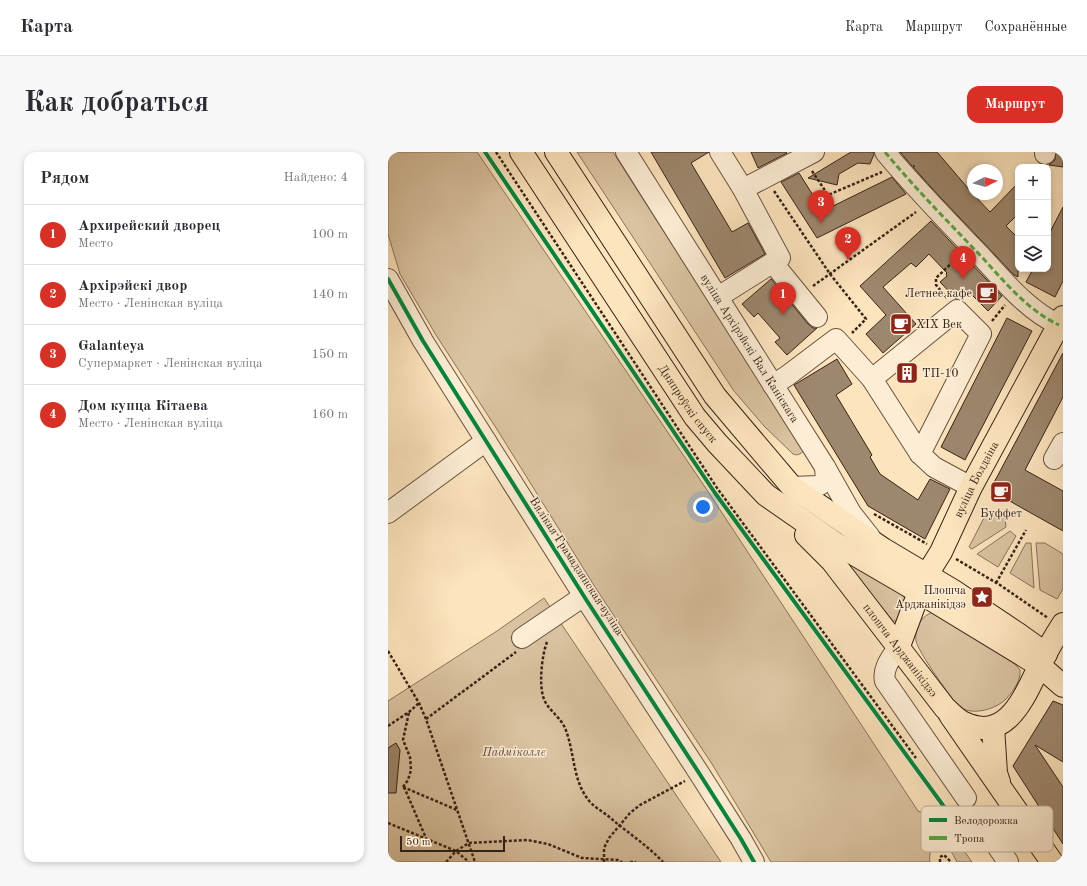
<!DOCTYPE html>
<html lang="ru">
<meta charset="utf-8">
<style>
body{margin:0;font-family:"Old Standard TT",serif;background:#f7f7f7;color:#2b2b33}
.controls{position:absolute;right:12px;top:12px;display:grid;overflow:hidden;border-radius:8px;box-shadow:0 2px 6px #0003}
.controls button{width:36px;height:36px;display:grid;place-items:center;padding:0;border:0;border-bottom:1px solid #e1e1e2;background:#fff;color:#2b2b33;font:20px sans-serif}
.compass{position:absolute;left:579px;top:12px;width:36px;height:36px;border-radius:50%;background:#fff;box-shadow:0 2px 6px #0003;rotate:85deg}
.scale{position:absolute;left:12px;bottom:10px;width:105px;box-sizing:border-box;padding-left:4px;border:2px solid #362317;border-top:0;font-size:11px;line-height:14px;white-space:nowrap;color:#362317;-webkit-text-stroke:3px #fdedd4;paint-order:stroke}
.you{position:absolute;left:315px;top:355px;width:14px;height:14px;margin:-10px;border:3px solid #fff;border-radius:50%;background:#1a73e8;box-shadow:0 0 0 6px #1a73e833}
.badge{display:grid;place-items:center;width:26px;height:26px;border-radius:50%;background:#d93025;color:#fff;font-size:13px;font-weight:700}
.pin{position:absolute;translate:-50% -33px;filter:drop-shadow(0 1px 2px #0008)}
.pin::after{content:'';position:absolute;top:21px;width:14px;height:12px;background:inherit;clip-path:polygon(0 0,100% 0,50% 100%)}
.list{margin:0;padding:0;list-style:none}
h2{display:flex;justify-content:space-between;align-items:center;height:52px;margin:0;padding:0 16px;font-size:17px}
h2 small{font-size:13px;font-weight:400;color:#7c7c81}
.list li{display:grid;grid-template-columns:26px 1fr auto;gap:12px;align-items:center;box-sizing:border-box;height:60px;padding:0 16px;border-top:1px solid #e1e1e2}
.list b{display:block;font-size:15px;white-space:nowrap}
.list p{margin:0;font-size:13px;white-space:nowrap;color:#7c7c81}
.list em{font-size:13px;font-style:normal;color:#7c7c81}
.icon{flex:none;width:22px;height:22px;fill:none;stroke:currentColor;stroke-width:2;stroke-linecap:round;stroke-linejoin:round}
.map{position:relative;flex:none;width:675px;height:710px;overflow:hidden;border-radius:12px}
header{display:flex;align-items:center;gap:24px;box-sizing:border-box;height:56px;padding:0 20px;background:#fff;border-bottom:1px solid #e1e1e2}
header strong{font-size:19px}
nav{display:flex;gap:22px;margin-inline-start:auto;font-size:14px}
.intro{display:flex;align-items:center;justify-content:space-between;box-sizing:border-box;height:96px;padding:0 24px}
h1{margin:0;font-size:28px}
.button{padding:10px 18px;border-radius:12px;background:#d93025;color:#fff;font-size:14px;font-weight:700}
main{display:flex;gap:24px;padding:0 24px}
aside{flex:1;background:#fff;border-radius:12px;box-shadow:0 2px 6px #0003}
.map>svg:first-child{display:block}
</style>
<header>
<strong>Карта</strong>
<nav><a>Карта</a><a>Маршрут</a><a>Сохранённые</a></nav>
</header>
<div class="intro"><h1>Как добраться</h1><a class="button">Маршрут</a></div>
<main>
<aside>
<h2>Рядом<small>Найдено: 4</small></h2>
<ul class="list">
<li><span class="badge">1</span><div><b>Архирейский дворец</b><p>Место</p></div><em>100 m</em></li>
<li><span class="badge">2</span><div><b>Архірэйскі двор</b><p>Место · Ленінская вуліца</p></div><em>140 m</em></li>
<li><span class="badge">3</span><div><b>Galanteya</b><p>Супермаркет · Ленінская вуліца</p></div><em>150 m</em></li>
<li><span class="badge">4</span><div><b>Дом купца Кітаева</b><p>Место · Ленінская вуліца</p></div><em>160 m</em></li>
</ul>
</aside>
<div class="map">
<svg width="675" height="710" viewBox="0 0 675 710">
<rect width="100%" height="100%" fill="#fce4bd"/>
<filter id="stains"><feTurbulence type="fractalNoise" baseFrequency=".005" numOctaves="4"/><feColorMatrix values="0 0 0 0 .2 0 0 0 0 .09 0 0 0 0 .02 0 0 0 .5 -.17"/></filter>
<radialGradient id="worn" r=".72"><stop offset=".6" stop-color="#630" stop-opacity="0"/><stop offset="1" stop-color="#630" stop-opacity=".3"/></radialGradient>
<g fill="#dac3a1" stroke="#88735c">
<path d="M0,0H89L317,335L530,659L554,668L584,710H569C566,705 563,697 558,695C546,688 540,700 542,710H383L324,612L207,435L110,279L48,183L12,122L0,82Z"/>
<path d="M189,0H225L416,299C412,302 410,304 405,302L376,274L346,239Z"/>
<polygon points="600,358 617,366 618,375 584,397 581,395"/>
<polygon points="622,379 628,384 610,415 589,402"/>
<polygon points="638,391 643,391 646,436 622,421"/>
<polygon points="648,391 657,391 675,402 675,437 669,447 652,438"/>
<polygon points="459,408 514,442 518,448 509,469 505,469 457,411"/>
<polygon points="156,446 333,710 0,710 0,549 109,479"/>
<path d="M545,460L553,463L626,511L632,518C633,529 625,539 618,547C609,556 591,562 578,558C574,556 567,550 564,546C557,537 530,499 528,489C526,476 533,464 545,460Z"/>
</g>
<g fill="#9d876d" stroke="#362317">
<polygon points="263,0 321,0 303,11 344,80 360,71 377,102 337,126"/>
<polygon points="363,0 398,0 399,1 370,16"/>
<polygon points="463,0 486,0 486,2 482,12 470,11 451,22 449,33 420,26"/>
<polygon points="512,0 549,0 585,42 602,60 630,31 630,62 618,74 630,86 630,125 626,123 552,45 525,15 527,14 524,14"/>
<polygon points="668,0 675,0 675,15 661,13 667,8"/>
<polygon points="411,21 435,59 504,25 518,42 429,86 393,30"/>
<polygon points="675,55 675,129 667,145 638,130 645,117 660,117 660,84"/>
<polygon points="543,69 614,144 600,159 581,140 578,143 576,141 568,147 552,130 559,124 558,122 559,121 541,102 528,115 523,111 495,135 528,172 495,201 478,182 498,163 472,134"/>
<polygon points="383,127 420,172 425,176 429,176 399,203 387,190 392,186 370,161 366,165 354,152"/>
<polygon points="619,166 644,179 577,308 553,295"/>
<polygon points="675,201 675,245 637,318 675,339 675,379 602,338"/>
<polygon points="449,207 464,232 448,243 484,303 482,305 492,322 530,348 542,327 562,337 537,387 480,354 406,233"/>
<polygon points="520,213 529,223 521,231 511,220"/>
<polygon points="665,549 675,553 675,610 647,593 675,635 675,692 625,614"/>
<polygon points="8,591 12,598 8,641 0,641 0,596"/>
</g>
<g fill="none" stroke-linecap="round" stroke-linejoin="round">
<g stroke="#685340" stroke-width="22">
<g id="minor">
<path id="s1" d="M238,0L437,315L463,361L482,385"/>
<path d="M497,0C527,36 560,70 592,103C616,129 639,158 671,173"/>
<polyline points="657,2 657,0"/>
<polyline points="355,37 426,0"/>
<polyline points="385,111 429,165"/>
<polyline points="0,127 35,189 98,289 199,449 311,621 353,687 366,710"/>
<polyline points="330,145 392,106 355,37 332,0"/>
<polyline points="484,227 569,158 593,182 532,302"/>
<polyline points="385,233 399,224 448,187 484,227 532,302 546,315 583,335"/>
<polyline points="666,307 675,291"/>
<polyline points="404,335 430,334 438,329 437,315"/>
<polyline points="0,361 98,289"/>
<polyline points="134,486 196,444"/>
<path d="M511,494C504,505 494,516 497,529L578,646"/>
<polyline points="596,675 620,710"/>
</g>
</g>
<g stroke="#362317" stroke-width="24">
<g id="major">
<path id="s2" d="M133,0L307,265L329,291L378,343L447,391L531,440L651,513L675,534"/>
<polyline points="168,0 327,244 404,335 495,397 564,438 630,482 658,502"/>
<path id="s3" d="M418,383L444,409L557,556C563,561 569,568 576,571C619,591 636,545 651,515C658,500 666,486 675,472"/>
<path id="s4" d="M511,494L531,440L538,424L553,400L583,335L675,165"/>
<polyline points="562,563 664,710"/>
<polyline points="605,575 608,621 611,630"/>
</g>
</g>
<g stroke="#362317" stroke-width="2.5" stroke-dasharray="3 2" stroke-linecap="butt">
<polyline points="108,0 329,336 528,606"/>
<polyline points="424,19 440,43 494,20"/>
<polyline points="386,39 442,122 478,167 464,181"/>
<polyline points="425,134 528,60"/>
<polyline points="559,146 548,133 548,126 570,105"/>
<polyline points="604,169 617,153"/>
<polyline points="486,362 539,392"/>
<polyline points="568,407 612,433 660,466"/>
<polyline points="608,431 638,378"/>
<path d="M159,490C154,503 151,530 155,544C158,557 172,564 177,576C187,600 184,629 202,650C207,655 213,659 219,663C237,679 258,692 275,710"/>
<polyline points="0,499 31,551 38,567 87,710"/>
<polyline points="38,567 128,500"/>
<polyline points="0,574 21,560 31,551"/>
<polyline points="15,635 20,628 23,618 22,605 15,588 21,560"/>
<polyline points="15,635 69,658"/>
<polyline points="16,635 38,686"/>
<polyline points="0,671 68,699 81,710"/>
<polyline points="58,710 68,699 81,691 139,688 160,692 194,706 230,708 234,710"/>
<polyline points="216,710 216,696 221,686 242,661 252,653 297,629"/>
<polyline points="242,710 248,710"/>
<polyline points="552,710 552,705 556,703 563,710"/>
</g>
<use href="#minor" stroke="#fdedd4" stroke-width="20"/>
<use href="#major" stroke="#fce4bd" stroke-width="22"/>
<path stroke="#55aa42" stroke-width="3" stroke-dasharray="6 3" stroke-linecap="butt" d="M497,0C527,36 560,70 592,103C616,129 639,158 671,173"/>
<g stroke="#fdedd4" stroke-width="6">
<g id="cycleway">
<polyline points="97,0 327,341 565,667"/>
<polyline points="0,127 35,189 98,289 199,449 311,621 353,687 366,710"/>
</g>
</g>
<use href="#cycleway" stroke="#00873e" stroke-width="4"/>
</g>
<defs>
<g id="cafe-square" transform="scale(1.15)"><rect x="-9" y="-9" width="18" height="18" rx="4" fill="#8f2418" stroke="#fdedd4"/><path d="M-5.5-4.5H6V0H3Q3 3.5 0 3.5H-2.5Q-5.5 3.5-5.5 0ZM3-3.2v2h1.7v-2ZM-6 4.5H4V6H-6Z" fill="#fff"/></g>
<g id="building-square" transform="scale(1.15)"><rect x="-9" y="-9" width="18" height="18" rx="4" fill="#8f2418" stroke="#fdedd4"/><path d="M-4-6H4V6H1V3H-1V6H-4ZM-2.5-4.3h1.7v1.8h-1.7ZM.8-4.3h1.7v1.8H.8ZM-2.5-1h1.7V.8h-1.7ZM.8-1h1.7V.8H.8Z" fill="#fff"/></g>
<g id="sight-square" transform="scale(1.15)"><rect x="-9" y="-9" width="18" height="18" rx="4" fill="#8f2418" stroke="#fdedd4"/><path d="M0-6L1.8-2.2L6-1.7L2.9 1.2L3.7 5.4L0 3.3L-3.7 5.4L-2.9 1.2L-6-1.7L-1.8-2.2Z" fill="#fff"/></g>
</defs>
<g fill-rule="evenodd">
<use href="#cafe-square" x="599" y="141"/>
<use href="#cafe-square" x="513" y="172"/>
<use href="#building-square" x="519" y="221"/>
<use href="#cafe-square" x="613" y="340"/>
<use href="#sight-square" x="594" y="445"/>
</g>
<g text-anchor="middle" stroke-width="3" stroke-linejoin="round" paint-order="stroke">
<g font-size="12" fill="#362317" stroke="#fdedd4" text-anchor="end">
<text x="584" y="145">Летнее кафе</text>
<text x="528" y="176" text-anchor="start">XIX Век</text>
<text x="534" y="225" text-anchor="start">ТП-10</text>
<text x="613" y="365" text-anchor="middle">Буффет</text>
<text x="578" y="442">Плошча<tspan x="578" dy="14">Арджанікідзэ</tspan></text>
</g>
<g font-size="12" fill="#362317" stroke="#fdedd4">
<text dy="4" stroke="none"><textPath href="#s1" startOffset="232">вуліца Архірэйскі Вал Каніскага</textPath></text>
<text dy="4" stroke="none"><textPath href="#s2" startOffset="302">Дняпроўскі спуск</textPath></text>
<text dy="4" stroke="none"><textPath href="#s4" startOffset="184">вуліца Болдзіна</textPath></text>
<text transform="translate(189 414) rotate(57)" y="4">Вялікая Грамадзянская вуліца</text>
<text dy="4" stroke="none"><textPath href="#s3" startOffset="149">плошча Арджанікідзэ</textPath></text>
</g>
<g font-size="12" font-style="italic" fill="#5f4b3a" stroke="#fdedd4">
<text x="126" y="604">Падміколле</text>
</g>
</g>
<rect x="533" y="654" width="132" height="46" rx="6" fill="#fdedd4" stroke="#c1b09b" stroke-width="1"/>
<rect x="541" y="666" width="18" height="4" fill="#00873e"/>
<rect x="541" y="684" width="18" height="4" fill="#55aa42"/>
<g font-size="11" fill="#362317">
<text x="566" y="672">Велодорожка</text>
<text x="566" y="690">Тропа</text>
</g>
<rect width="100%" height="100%" filter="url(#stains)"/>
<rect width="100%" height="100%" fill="url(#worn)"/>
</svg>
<div class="controls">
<button>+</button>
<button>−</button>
<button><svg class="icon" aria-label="layers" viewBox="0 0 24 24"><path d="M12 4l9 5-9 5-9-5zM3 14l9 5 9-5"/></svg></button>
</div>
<svg class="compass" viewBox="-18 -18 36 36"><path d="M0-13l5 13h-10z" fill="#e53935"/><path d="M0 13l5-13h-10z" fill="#7c7c81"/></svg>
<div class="scale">50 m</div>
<div class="you"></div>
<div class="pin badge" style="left:395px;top:163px">1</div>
<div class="pin badge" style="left:460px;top:108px">2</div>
<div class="pin badge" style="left:433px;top:71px">3</div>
<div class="pin badge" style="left:575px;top:127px">4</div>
</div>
</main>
